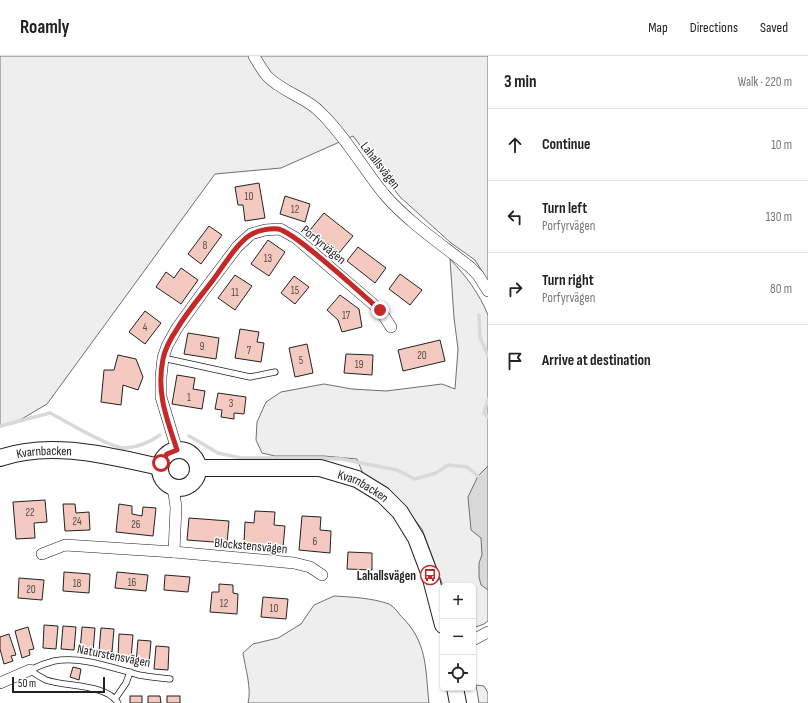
<!DOCTYPE html>
<meta charset="utf-8">
<style>
body{margin:0;font-family:"Sofia Sans Condensed",sans-serif;background:#f6f6f6;color:#222}
.controls{position:absolute;right:12px;bottom:12px;display:grid;overflow:hidden;border-radius:6px;box-shadow:0 1px 3px #0004}
.controls button{width:36px;height:36px;display:grid;place-items:center;padding:0;border:0;border-bottom:1px solid #e0e0e0;background:#fff;color:#222;font:20px sans-serif}
.scale{position:absolute;left:12px;bottom:10px;width:93px;box-sizing:border-box;padding-left:4px;border:2px solid #222;border-top:0;font-size:11px;line-height:14px;white-space:nowrap;color:#222;-webkit-text-stroke:3px #fff;paint-order:stroke}
.stop{position:absolute;width:12px;height:12px;margin:-9px;border:3px solid #c62828;border-radius:50%;background:#fff}
.stop.end{background:#c62828;border-color:#fff;box-shadow:0 1px 4px #0008}
.list{margin:0;padding:0;list-style:none}
h2{display:flex;justify-content:space-between;align-items:center;height:52px;margin:0;padding:0 16px;font-size:17px}
h2 small{font-size:13px;font-weight:400;color:#767676}
.list li{display:grid;grid-template-columns:26px 1fr auto;gap:12px;align-items:center;box-sizing:border-box;height:72px;padding:0 16px;border-top:1px solid #e0e0e0}
.list b{display:block;font-size:15px;white-space:nowrap}
.list p{margin:0;font-size:13px;white-space:nowrap;color:#767676}
.list em{font-size:13px;font-style:normal;color:#767676}
.icon{flex:none;width:22px;height:22px;fill:none;stroke:currentColor;stroke-width:2;stroke-linecap:round;stroke-linejoin:round}
.map{position:relative;flex:none;width:488px;height:647px;overflow:hidden}
header{display:flex;align-items:center;gap:24px;box-sizing:border-box;height:56px;padding:0 20px;background:#fff;border-bottom:1px solid #e0e0e0}
header strong{font-size:19px}
nav{display:flex;gap:22px;margin-inline-start:auto;font-size:14px}
main{display:flex}
aside{flex:1;background:#fff}
.map>svg:first-child{display:block}
</style>
<header>
<strong>Roamly</strong>
<nav><a>Map</a><a>Directions</a><a>Saved</a></nav>
</header>
<main>
<div class="map">
<svg width="488" height="647" viewBox="0 0 488 647">
<rect width="100%" height="100%" fill="#fff"/>
<g fill="#eee" stroke="#6f6f6f">
<polygon points="0,0 488,0 488,225 475,204 451,187 400,141 353,80 281,112 215,118 47,348 15,367 0,371"/>
<path d="M450,203C466,220 479,237 488,259V565L484,568L473,572V530H443L422,473L401,446L363,418L357,403L324,400H275L262,397L256,384L257,366L266,346L281,336L324,328L352,333L386,335L442,328L455,333L458,293L454,262Z"/>
<path d="M334,540C352,541 372,542 389,548C393,550 397,555 400,559C428,586 425,611 429,647H248C252,633 245,611 243,597L253,588L278,582L301,568L314,549Z"/>
<polygon points="476,629 484,630 488,637 488,647 479,647"/>
</g>
<polygon fill="#d9d9d9" stroke="#6f6f6f" points="488,410 488,534 481,529 479,521 479,507 482,499 481,482 471,474 468,441 478,420"/>
<g fill="none" stroke-linecap="round" stroke-linejoin="round">
<g stroke="#d9d9d9" stroke-width="3.5">
<polyline points="479,259 480,281 488,300"/>
<polyline points="488,343 484,357 488,361"/>
<path d="M0,370L50,357C64,364 113,394 126,392C138,391 150,386 160,379"/>
<polyline points="189,380 218,397 241,402 313,402 341,403 397,414 415,423 436,417 448,409 467,411 478,420"/>
</g>
</g>
<g fill="#f3c9c0" stroke="#222">
<polygon points="259,127 265,162 245,165 243,149 238,149 235,131"/>
<polygon points="285,140 310,148 305,166 280,158"/>
<polygon points="324,157 353,180 339,197 310,174"/>
<polygon points="209,170 222,179 201,208 188,198"/>
<polygon points="268,184 285,196 269,220 251,208"/>
<polygon points="358,191 386,212 375,227 347,205"/>
<polygon points="181,212 198,224 181,248 156,231 166,216 174,222"/>
<polygon points="400,218 422,234 410,249 389,233"/>
<polygon points="235,219 252,230 235,254 218,242"/>
<polygon points="294,220 309,231 295,248 281,237"/>
<polygon points="340,239 359,253 362,271 342,276 338,264 327,254"/>
<polygon points="145,255 161,267 145,288 129,276"/>
<polygon points="240,273 259,276 257,286 264,287 261,306 235,302"/>
<polygon points="188,277 219,282 216,303 184,298"/>
<polygon points="440,284 445,305 403,315 398,294"/>
<polygon points="307,288 313,317 295,321 289,292"/>
<polygon points="346,298 373,299 372,319 344,317"/>
<polygon points="118,299 136,303 143,321 138,334 123,329 121,349 101,346 104,314 114,314"/>
<polygon points="177,319 195,322 193,333 205,335 202,353 172,348"/>
<polygon points="218,337 246,341 244,358 234,357 234,363 221,361 222,354 215,353"/>
<polygon points="45,444 47,466 34,467 35,482 16,483 13,446"/>
<polygon points="63,448 75,448 76,457 89,456 90,474 65,475"/>
<polygon points="119,448 132,450 132,458 142,460 143,451 156,452 153,480 116,476"/>
<polygon points="255,455 275,456 274,469 285,470 283,491 244,488 245,466 254,467"/>
<polygon points="302,460 321,461 320,474 331,475 330,497 299,494"/>
<polygon points="189,462 229,465 227,487 187,484"/>
<polygon points="348,496 372,497 372,514 347,513"/>
<polygon points="64,516 90,518 89,537 63,535"/>
<polygon points="117,516 148,519 146,535 115,532"/>
<polygon points="165,519 190,521 188,536 164,534"/>
<polygon points="19,522 44,524 42,544 18,542"/>
<polygon points="219,528 233,529 233,537 238,538 237,558 210,556 212,536 219,536"/>
<polygon points="263,541 288,543 286,563 261,561"/>
<polygon points="44,569 58,570 56,593 43,592"/>
<polygon points="63,570 76,571 74,594 61,593"/>
<polygon points="28,571 34,593 29,594 30,599 22,602 15,575"/>
<polygon points="82,571 95,572 93,596 80,595"/>
<polygon points="101,572 114,573 112,596 99,595"/>
<polygon points="9,578 16,599 11,600 13,605 4,608 0,593 0,581"/>
<polygon points="119,578 133,579 131,602 118,601"/>
<polygon points="138,584 151,585 149,608 136,607"/>
<polygon points="156,590 169,591 168,614 154,613"/>
<polygon points="73,611 81,613 79,624 70,621"/>
<rect x="130" y="640" width="12" height="7"/>
<polygon points="148,640 160,640 161,647 148,647"/>
<rect x="167" y="640" width="13" height="7"/>
</g>
<g fill="none" stroke-linecap="round" stroke-linejoin="round">
<g stroke="#222" stroke-width="7">
<g id="lane">
<polyline points="163,302 250,321 275,316"/>
<polyline points="115,643 126,627 130,616"/>
<path d="M118,647C107,628 66,631 46,624C40,621 35,618 30,614C38,610 46,607 54,605C83,600 112,612 139,619C150,621 160,622 170,623"/>
</g>
</g>
<g stroke="#222" stroke-width="12">
<g id="street">
<path d="M254,0C258,7 262,14 267,20C282,36 306,41 320,56C345,80 362,111 384,138C408,166 441,188 470,211L478,219L488,235"/>
<polyline points="177,394 161,341 161,321 163,302 167,290 177,272 203,236 237,191 251,178 265,174 280,173 296,182 380,254 391,271"/>
<polyline points="173,431 176,451 174,496"/>
<polyline points="42,498 65,489 174,496 294,507 310,511 322,519"/>
<polyline points="473,584 488,576"/>
<polyline points="0,627 30,614"/>
</g>
</g>
<g stroke="#222" stroke-width="18">
<g id="secondary">
<circle cx="179" cy="413" r="19"/>
<path id="s1" d="M0,402C51,384 109,400 160,411"/>
<path id="s2" d="M199,412H320L357,423L383,439L400,456L416,482L430,519L443,569"/>
<polyline points="455,632 458,647"/>
</g>
</g>
<use href="#lane" stroke="#fff" stroke-width="5.5"/>
<use href="#street" stroke="#fff" stroke-width="11"/>
<use href="#secondary" stroke="#fff" stroke-width="16"/>
</g>
<g fill="none" stroke-linecap="round" stroke-linejoin="round">
<path stroke="#c62828" stroke-width="5" d="M161,407L167,398L177,394C167,363 156,337 163,303C165,292 171,282 177,273C187,256 201,240 213,224C222,212 239,184 252,178C259,174 271,172 278,173C294,175 364,240 380,254"/>
</g>
<defs>
<g id="bus-ring" transform="scale(1)"><circle r="9.5" fill="#fff" stroke="#c62828" stroke-width="1.5"/><path d="M-5-6H5V4H4V6H2V4H-2V6H-4V4H-5ZM-3.5-4V0h7V-4ZM-3.5 1.2v1.5H-2V1.2ZM2 1.2v1.5H3.5V1.2Z" fill="#c62828"/></g>
</defs>
<g fill-rule="evenodd">
<use href="#bus-ring" x="430" y="519"/>
</g>
<g text-anchor="middle" stroke-width="3" stroke-linejoin="round" paint-order="stroke">
<g font-size="11" fill="#564c4a">
<text x="249" y="144">10</text>
<text x="295" y="157">12</text>
<text x="205" y="193">8</text>
<text x="268" y="206">13</text>
<text x="295" y="238">15</text>
<text x="235" y="240">11</text>
<text x="346" y="263">17</text>
<text x="145" y="275">4</text>
<text x="202" y="294">9</text>
<text x="249" y="298">7</text>
<text x="422" y="303">20</text>
<text x="301" y="308">5</text>
<text x="359" y="312">19</text>
<text x="189" y="345">1</text>
<text x="231" y="351">3</text>
<text x="30" y="460">22</text>
<text x="77" y="469">24</text>
<text x="136" y="472">26</text>
<text x="315" y="489">6</text>
<text x="132" y="530">16</text>
<text x="77" y="531">18</text>
<text x="31" y="537">20</text>
<text x="224" y="551">12</text>
<text x="274" y="556">10</text>
</g>
<g font-size="13" fill="#222" stroke="#fff">
<text transform="translate(381 109) rotate(52)" y="5">Lahallsvägen</text>
<text transform="translate(324 188) rotate(39)" y="5">Porfyrvägen</text>
<text dy="5" stroke="none"><textPath href="#s1" startOffset="45">Kvarnbacken</textPath></text>
<text dy="5" stroke="none"><textPath href="#s2" startOffset="168">Kvarnbacken</textPath></text>
<text transform="translate(251 489) rotate(5)" y="5">Blockstensvägen</text>
<text transform="translate(114 599) rotate(11)" y="5">Naturstensvägen</text>
</g>
<g font-size="13" font-weight="bold" fill="#222" stroke="#fff" text-anchor="end">
<text x="416" y="524">Lahallsvägen</text>
</g>
</g>
</svg>
<div class="controls">
<button>+</button>
<button>−</button>
<button><svg class="icon" aria-label="locate" viewBox="0 0 24 24"><circle cx="12" cy="12" r="6"/><path d="M12 2v4M12 18v4M2 12h4M18 12h4"/></svg></button>
</div>
<div class="scale">50 m</div>
<div class="stop" style="left:161px;top:407px"></div>
<div class="stop end" style="left:380px;top:254px"></div>
</div>
<aside>
<h2>3 min<small>Walk · 220 m</small></h2>
<ul class="list">
<li><svg class="icon" aria-label="ahead" viewBox="0 0 24 24"><path d="M12 20V5M6 11l6-6 6 6"/></svg><div><b>Continue</b></div><em>10 m</em></li>
<li><svg class="icon" aria-label="left" viewBox="0 0 24 24"><path d="M17 20v-9H6M10 6l-5 5 5 5"/></svg><div><b>Turn left</b><p>Porfyrvägen</p></div><em>130 m</em></li>
<li><svg class="icon" aria-label="right" viewBox="0 0 24 24"><path d="M7 20v-9h11M14 6l5 5-5 5"/></svg><div><b>Turn right</b><p>Porfyrvägen</p></div><em>80 m</em></li>
<li><svg class="icon" aria-label="arrive" viewBox="0 0 24 24"><path d="M6 21V4h12l-3 4 3 4H6"/></svg><div><b>Arrive at destination</b></div></li>
</ul>
</aside>
</main>
